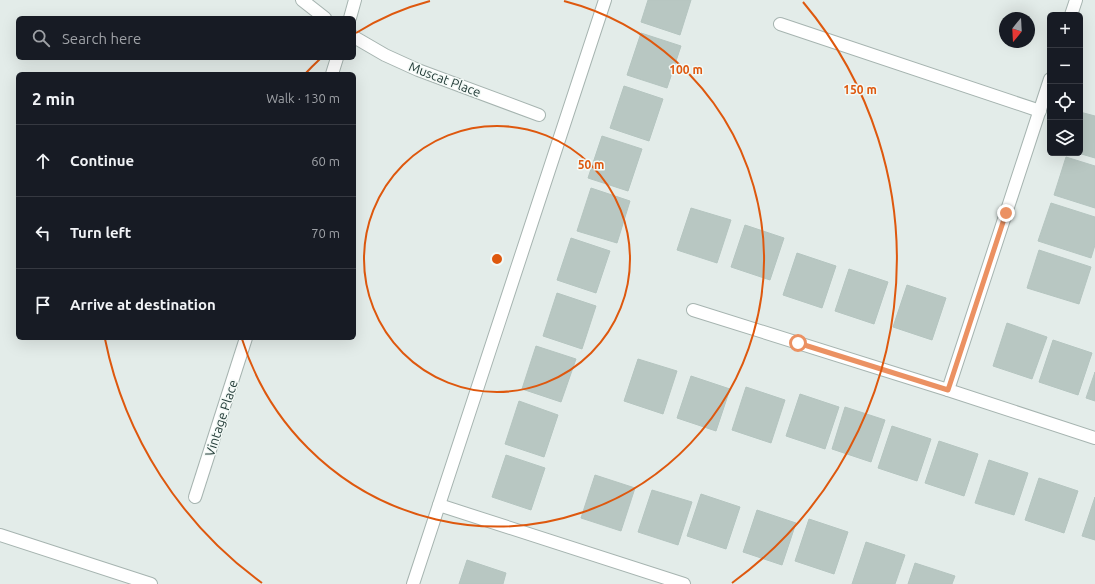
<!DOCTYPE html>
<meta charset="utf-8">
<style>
body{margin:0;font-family:Ubuntu,sans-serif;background:#242831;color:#f1f3f6}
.controls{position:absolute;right:12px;top:12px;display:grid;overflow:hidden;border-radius:6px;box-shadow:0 4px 16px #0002}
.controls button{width:36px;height:36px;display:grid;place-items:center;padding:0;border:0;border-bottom:1px solid #363941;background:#171b24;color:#f1f3f6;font:20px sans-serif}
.compass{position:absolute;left:999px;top:12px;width:36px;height:36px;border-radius:50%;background:#171b24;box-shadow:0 4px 16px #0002;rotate:198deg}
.stop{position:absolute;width:12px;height:12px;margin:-9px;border:3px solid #eb9162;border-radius:50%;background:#fff}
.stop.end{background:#eb9162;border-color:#fff;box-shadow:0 1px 4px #0008}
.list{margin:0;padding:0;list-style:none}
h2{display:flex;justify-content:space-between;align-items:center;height:52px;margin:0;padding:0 16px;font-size:17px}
h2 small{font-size:13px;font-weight:400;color:#9ea1a6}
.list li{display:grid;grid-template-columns:26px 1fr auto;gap:12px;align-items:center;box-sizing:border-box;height:72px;padding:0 16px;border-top:1px solid #363941}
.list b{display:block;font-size:15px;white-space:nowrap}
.list em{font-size:13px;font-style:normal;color:#9ea1a6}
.icon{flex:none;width:22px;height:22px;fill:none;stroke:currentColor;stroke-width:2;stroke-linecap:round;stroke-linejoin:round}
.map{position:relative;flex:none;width:1095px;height:584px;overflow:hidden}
.search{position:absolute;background:#171b24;box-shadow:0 4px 16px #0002;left:16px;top:16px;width:340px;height:44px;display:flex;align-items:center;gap:10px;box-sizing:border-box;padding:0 14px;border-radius:6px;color:#9ea1a6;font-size:15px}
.panel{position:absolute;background:#171b24;box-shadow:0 4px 16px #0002;left:16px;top:72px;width:340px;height:268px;border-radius:6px}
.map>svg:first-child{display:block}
</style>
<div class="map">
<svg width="1095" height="584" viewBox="0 0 1095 584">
<rect width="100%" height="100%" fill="#e3ece9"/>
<g fill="#b8c7c2" stroke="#b5c5c0">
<polygon points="648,0 691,0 680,35 641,22"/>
<polygon points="641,33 681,46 667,88 627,75"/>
<polygon points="624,86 663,99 649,141 610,128"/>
<polygon points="1080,112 1095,116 1095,158 1078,153 1080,153"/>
<polygon points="602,136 642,149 628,191 588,178"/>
<polygon points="1066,157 1095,166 1095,208 1054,195"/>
<polygon points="591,188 630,201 617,243 577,231"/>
<polygon points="1051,203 1095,217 1095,245 1091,258 1038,241"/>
<polygon points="691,208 731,220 717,263 677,250"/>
<polygon points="745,225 784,238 770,280 731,267"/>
<polygon points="571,238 610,251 596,293 557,280"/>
<polygon points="1039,250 1091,267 1079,304 1027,288"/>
<polygon points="797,253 836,266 822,308 783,295"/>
<polygon points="849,269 888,282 874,324 835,311"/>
<polygon points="907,285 946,298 932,340 893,327"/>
<polygon points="557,293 596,306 582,349 543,336"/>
<polygon points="1007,323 1047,337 1032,379 993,366"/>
<polygon points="1053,340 1092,353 1078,395 1039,382"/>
<polygon points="536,346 576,359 561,402 522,389"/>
<polygon points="638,359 677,371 663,414 624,401"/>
<polygon points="1095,372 1095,401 1086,398"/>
<polygon points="691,376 730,389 716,431 677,418"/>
<polygon points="746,387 785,400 771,443 732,430"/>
<polygon points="800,394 839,407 825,449 786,436"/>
<polygon points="519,401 558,415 544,457 505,444"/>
<polygon points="845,407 885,420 871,462 832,449"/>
<polygon points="892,426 931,439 917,481 878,468"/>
<polygon points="939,441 978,454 964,496 925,483"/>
<polygon points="506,455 545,468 531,510 492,497"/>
<polygon points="989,460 1028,473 1014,515 975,503"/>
<polygon points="595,475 635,488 621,531 581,518"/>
<polygon points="1039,478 1078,491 1064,533 1025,520"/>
<polygon points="652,490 692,502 678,545 638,532"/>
<polygon points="701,494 740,507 726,549 687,536"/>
<polygon points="1095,497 1095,540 1082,536"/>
<polygon points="757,510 796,523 782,565 743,552"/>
<polygon points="809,519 848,532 834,574 795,561"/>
<polygon points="866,542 905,555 895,584 852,584"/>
<polygon points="467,560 506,573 503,584 459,584"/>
<polygon points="915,563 955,576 952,584 908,584"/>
</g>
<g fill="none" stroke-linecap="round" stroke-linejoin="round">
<g stroke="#a6b4b0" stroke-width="14">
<g id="minor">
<polyline points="302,0 325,18"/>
<polyline points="1071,15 1076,0"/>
<polyline points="350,18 355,0"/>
<polyline points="780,24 1040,111"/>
<polyline points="354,37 385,55 418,70 539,115"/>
<polyline points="332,74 337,58"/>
<polyline points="1050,79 948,390 1095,438"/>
<polyline points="693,310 948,390"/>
<polyline points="195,497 246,338"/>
<polyline points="439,505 684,584"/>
<polyline points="0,535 151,584"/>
<polyline points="413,584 605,0"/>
</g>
</g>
<use href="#minor" stroke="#fff" stroke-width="12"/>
</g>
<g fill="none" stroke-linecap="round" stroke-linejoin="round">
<polyline stroke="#eb9162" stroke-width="5" points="798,343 948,390 1006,213"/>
</g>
<g fill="none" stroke="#de580e" stroke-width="2">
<circle cx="497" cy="259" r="133"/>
<path d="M305 74A267 267 0 0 1 320 59M356 33A267 267 0 0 1 430 1M564 1A267 267 0 1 1 242 339"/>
<path d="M262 583A400 400 0 0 1 105 339M803 2A400 400 0 0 1 732 583"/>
</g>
<g text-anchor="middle" stroke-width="3" stroke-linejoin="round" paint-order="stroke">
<g font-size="13" fill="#233c38" stroke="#f3f9f6">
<text transform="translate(445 79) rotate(21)" y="5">Muscat Place</text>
<text transform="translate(221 418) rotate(-72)" y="5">Vintage Place</text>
</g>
</g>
<circle cx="497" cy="259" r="6" fill="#de580e" stroke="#f3f9f6" stroke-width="2"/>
<g font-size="12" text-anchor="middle" font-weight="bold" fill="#de580e" stroke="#f3f9f6" stroke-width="3" stroke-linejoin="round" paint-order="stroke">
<text x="686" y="74">100 m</text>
<text x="860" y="94">150 m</text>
<text x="591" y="169">50 m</text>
</g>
</svg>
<div class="controls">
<button>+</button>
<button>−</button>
<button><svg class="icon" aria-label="locate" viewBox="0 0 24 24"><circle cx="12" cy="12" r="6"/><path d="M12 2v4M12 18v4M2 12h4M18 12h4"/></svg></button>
<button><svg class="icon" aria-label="layers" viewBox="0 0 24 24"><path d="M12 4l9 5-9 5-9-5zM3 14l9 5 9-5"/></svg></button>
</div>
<svg class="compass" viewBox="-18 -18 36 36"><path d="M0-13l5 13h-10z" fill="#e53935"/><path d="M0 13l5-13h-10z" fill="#9ea1a6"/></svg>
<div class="stop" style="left:798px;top:343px"></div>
<div class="stop end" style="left:1006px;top:213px"></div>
<div class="search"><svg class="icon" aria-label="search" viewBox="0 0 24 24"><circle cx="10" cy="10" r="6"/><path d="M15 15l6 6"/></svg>Search here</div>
<section class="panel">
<h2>2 min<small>Walk · 130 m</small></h2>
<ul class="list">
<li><svg class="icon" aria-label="ahead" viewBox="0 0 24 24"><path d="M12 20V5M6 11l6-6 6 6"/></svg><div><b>Continue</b></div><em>60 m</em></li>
<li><svg class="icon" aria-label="left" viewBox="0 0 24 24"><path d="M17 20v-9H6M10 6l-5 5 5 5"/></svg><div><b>Turn left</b></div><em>70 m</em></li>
<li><svg class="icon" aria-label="arrive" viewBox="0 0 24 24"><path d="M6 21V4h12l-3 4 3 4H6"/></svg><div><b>Arrive at destination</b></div></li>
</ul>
</section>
</div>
